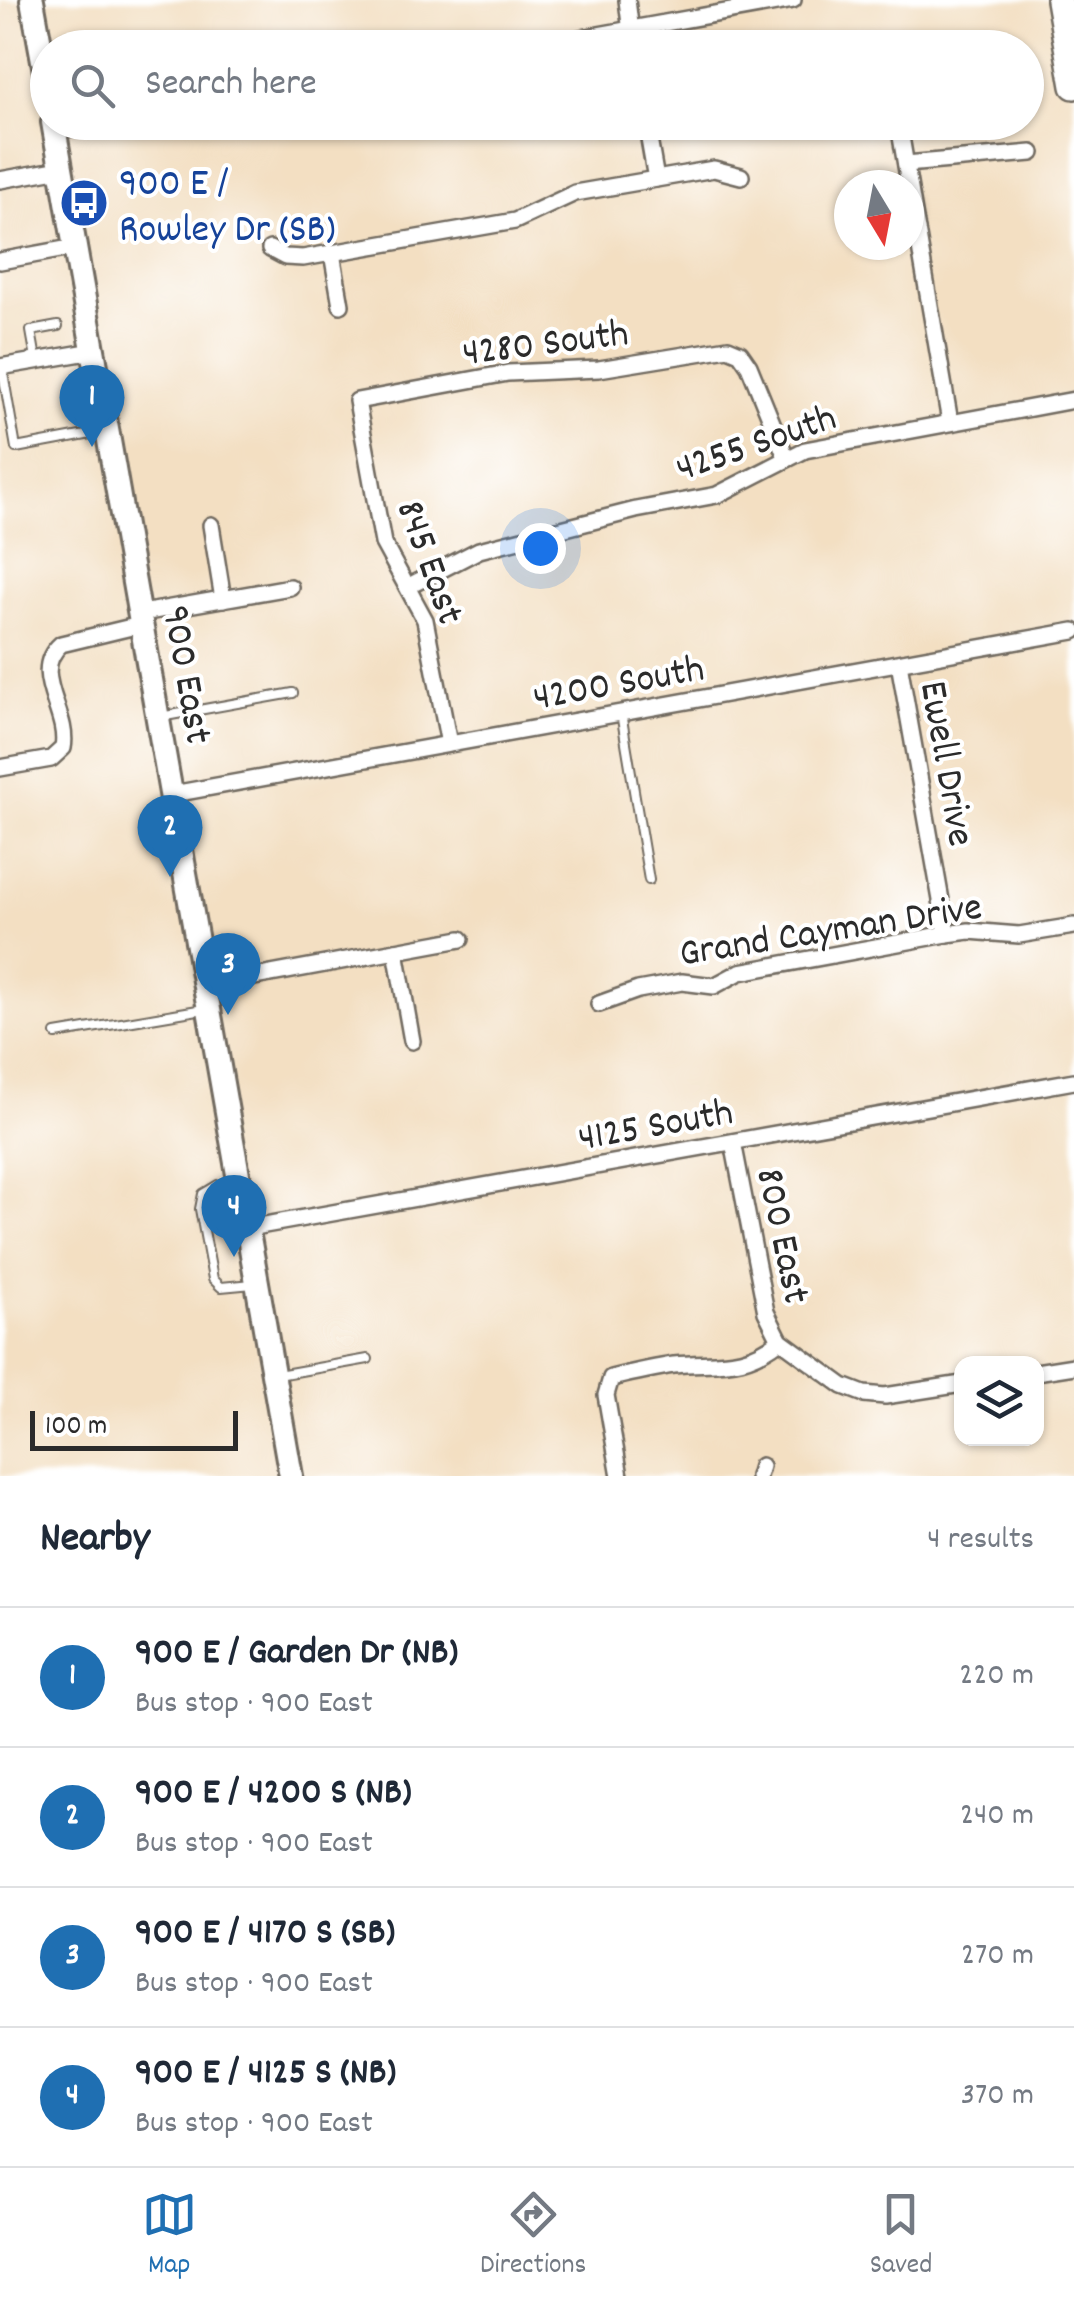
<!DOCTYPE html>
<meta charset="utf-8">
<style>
body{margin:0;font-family:Dekko,sans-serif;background:#f2f2f3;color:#1f2937}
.controls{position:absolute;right:30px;bottom:30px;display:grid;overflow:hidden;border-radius:20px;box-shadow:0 2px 8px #0004}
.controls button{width:90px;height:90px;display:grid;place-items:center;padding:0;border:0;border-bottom:2px solid #e0e1e3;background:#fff;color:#1f2937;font:50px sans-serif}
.compass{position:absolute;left:834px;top:170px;width:90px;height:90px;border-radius:50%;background:#fff;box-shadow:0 2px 8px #0004;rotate:170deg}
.scale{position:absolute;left:30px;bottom:25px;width:208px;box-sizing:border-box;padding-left:10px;border:5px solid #2b2b2b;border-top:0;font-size:28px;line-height:35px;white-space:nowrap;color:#2b2b2b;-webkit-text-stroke:8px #fff;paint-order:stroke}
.you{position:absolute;left:540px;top:548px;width:35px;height:35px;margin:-25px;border:8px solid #fff;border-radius:50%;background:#1a73e8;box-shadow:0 0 0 15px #1a73e833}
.badge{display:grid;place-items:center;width:65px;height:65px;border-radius:50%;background:#1f6fb2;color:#fff;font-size:32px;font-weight:700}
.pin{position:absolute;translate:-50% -82px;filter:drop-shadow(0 2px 5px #0008)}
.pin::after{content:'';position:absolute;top:52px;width:35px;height:30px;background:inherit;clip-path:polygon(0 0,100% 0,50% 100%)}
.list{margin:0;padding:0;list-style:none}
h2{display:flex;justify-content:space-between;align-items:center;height:130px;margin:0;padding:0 40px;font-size:42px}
h2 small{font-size:32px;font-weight:400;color:#747a83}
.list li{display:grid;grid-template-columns:65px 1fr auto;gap:30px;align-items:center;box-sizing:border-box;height:140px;padding:0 40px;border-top:2px solid #e0e1e3}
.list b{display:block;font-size:38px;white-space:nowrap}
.list p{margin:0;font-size:32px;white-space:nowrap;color:#747a83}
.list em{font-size:32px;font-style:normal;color:#747a83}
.icon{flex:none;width:55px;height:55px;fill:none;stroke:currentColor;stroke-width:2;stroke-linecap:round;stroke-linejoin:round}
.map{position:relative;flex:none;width:1074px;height:1476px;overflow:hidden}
.search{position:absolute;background:#fff;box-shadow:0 2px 8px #0004;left:30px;right:30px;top:30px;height:110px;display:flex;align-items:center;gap:25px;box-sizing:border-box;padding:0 35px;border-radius:55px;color:#747a83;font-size:38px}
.sheet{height:690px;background:#fff}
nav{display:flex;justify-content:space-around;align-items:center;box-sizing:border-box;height:140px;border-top:2px solid #e0e1e3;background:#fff;font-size:28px;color:#747a83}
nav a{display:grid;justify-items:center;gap:5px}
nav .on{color:#1f6fb2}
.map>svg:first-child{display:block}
</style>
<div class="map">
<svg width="1074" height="1476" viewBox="0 0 1074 1476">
<rect width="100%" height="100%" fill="#fff"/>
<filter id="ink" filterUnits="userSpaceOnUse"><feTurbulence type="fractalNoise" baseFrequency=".01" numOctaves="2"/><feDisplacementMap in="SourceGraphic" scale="20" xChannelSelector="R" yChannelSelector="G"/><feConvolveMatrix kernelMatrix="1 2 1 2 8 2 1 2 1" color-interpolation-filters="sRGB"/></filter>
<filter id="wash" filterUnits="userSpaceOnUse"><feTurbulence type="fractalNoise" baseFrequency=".0048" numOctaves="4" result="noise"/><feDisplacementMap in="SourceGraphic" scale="40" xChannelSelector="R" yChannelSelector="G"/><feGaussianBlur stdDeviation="2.25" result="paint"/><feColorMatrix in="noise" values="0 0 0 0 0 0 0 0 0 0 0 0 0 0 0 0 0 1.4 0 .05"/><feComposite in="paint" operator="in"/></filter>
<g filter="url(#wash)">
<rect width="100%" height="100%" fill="#f3dfc2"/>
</g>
<g filter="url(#ink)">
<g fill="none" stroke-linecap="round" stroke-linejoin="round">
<g stroke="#716a60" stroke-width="12">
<g id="lane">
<polyline points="36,359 31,331 58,326"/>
<polyline points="2,367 16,448 102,432"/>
<polyline points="621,713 649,880"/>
<polyline points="160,717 293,693"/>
<polyline points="56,1034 204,1009"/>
<polyline points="236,1182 218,1185 203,1194 200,1209 213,1279 221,1287 253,1284"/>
<polyline points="278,1375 368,1359"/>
</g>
</g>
<g stroke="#716a60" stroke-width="20">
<g id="street">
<polyline points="627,0 633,48"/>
<polyline points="526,48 793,0"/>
<polyline points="646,122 656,179"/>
<polyline points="55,131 104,122"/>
<polyline points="900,131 950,422"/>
<polyline points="906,164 1032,153"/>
<polyline points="0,180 61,169"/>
<polyline points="270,249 285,257 303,258 515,221 575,193 714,169 741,176"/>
<polyline points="332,253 341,305"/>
<polyline points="0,261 76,247"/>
<polyline points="0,367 94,351"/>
<polyline points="211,525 223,599"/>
<polyline points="409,586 479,550 636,510 717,495 805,450 1074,400"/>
<polyline points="142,613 290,587"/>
<polyline points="899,663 947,934"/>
<polyline points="449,744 425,620 383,543 357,401 508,373 599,369 728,348 740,353 749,366 786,457"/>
<path d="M0,768L51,759L63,748C70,712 28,673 61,644L144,624"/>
<polyline points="173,794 1074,631"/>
<polyline points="396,951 412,1041"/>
<polyline points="206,986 461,939"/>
<polyline points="599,1004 638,990 682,982 714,986 740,972 947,934 969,931 1019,935 1074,926"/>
<polyline points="733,1142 766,1312 780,1340 843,1386 864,1394 885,1396 962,1384"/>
<polyline points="248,1228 1074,1081"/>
<polyline points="1036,1372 1074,1366"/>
<path d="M620,1476L606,1395L611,1378C632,1373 653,1368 674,1365C718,1361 743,1369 780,1340"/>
<polyline points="758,1476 761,1466"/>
</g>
</g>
<g stroke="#716a60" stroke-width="28">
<g id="secondary">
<polyline points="32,0 48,88"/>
<polyline points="53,122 291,1476"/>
</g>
</g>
<g stroke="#716a60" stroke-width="30">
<polyline id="primary" points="1059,0 1074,86"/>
</g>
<use href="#lane" stroke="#fff" stroke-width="8"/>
<use href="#street" stroke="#fff" stroke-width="15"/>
<use href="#secondary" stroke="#fff" stroke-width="22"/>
<use href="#primary" stroke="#fff" stroke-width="25"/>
</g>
</g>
<defs>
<g id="bus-disc" transform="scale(2.5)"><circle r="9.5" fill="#1a4fb4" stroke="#fff"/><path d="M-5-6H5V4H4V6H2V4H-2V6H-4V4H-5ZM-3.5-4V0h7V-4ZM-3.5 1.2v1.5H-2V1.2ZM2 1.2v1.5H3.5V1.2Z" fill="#fff"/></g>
</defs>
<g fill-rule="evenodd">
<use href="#bus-disc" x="84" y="203"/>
</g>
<g text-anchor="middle" stroke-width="8" stroke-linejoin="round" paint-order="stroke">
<g font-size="40" fill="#164399" stroke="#fff" text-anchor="start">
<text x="119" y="194">900 E /<tspan x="119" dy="46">Rowley Dr (SB)</tspan></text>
</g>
<g font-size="40" fill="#2b2b2b" stroke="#fff">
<text transform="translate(545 340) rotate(-7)" y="14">4280 South</text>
<text transform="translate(755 440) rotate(-19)" y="14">4255 South</text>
<text transform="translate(433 561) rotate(70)" y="14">845 East</text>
<text transform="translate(190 674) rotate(80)" y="14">900 East</text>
<text transform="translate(618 680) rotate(-10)" y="14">4200 South</text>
<text transform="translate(950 763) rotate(80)" y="14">Ewell Drive</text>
<text transform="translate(830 927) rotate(-9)" y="14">Grand Cayman Drive</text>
<text transform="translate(655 1122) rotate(-10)" y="14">4125 South</text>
<text transform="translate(786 1235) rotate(78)" y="14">800 East</text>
</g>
</g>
</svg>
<div class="controls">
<button><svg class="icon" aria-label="layers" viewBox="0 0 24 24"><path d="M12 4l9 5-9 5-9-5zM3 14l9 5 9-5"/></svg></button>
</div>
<svg class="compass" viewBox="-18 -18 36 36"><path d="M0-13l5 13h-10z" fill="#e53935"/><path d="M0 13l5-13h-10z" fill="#747a83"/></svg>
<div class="scale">100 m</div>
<div class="you"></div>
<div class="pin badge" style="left:92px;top:447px">1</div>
<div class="pin badge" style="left:170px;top:877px">2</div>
<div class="pin badge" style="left:228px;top:1015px">3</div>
<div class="pin badge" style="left:234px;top:1257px">4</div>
<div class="search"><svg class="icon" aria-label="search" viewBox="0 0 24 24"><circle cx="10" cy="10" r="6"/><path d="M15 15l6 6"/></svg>Search here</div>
</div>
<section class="sheet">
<h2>Nearby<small>4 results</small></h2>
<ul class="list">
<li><span class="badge">1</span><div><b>900 E / Garden Dr (NB)</b><p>Bus stop · 900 East</p></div><em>220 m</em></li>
<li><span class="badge">2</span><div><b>900 E / 4200 S (NB)</b><p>Bus stop · 900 East</p></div><em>240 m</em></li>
<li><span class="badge">3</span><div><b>900 E / 4170 S (SB)</b><p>Bus stop · 900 East</p></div><em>270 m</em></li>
<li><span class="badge">4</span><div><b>900 E / 4125 S (NB)</b><p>Bus stop · 900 East</p></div><em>370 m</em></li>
</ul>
</section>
<nav>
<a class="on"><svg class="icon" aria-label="map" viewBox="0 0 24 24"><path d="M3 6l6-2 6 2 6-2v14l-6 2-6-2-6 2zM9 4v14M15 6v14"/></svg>Map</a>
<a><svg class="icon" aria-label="directions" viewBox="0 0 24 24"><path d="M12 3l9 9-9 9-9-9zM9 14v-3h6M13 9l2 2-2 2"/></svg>Directions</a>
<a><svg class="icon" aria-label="saved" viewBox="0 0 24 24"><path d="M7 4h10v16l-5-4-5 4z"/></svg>Saved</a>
</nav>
